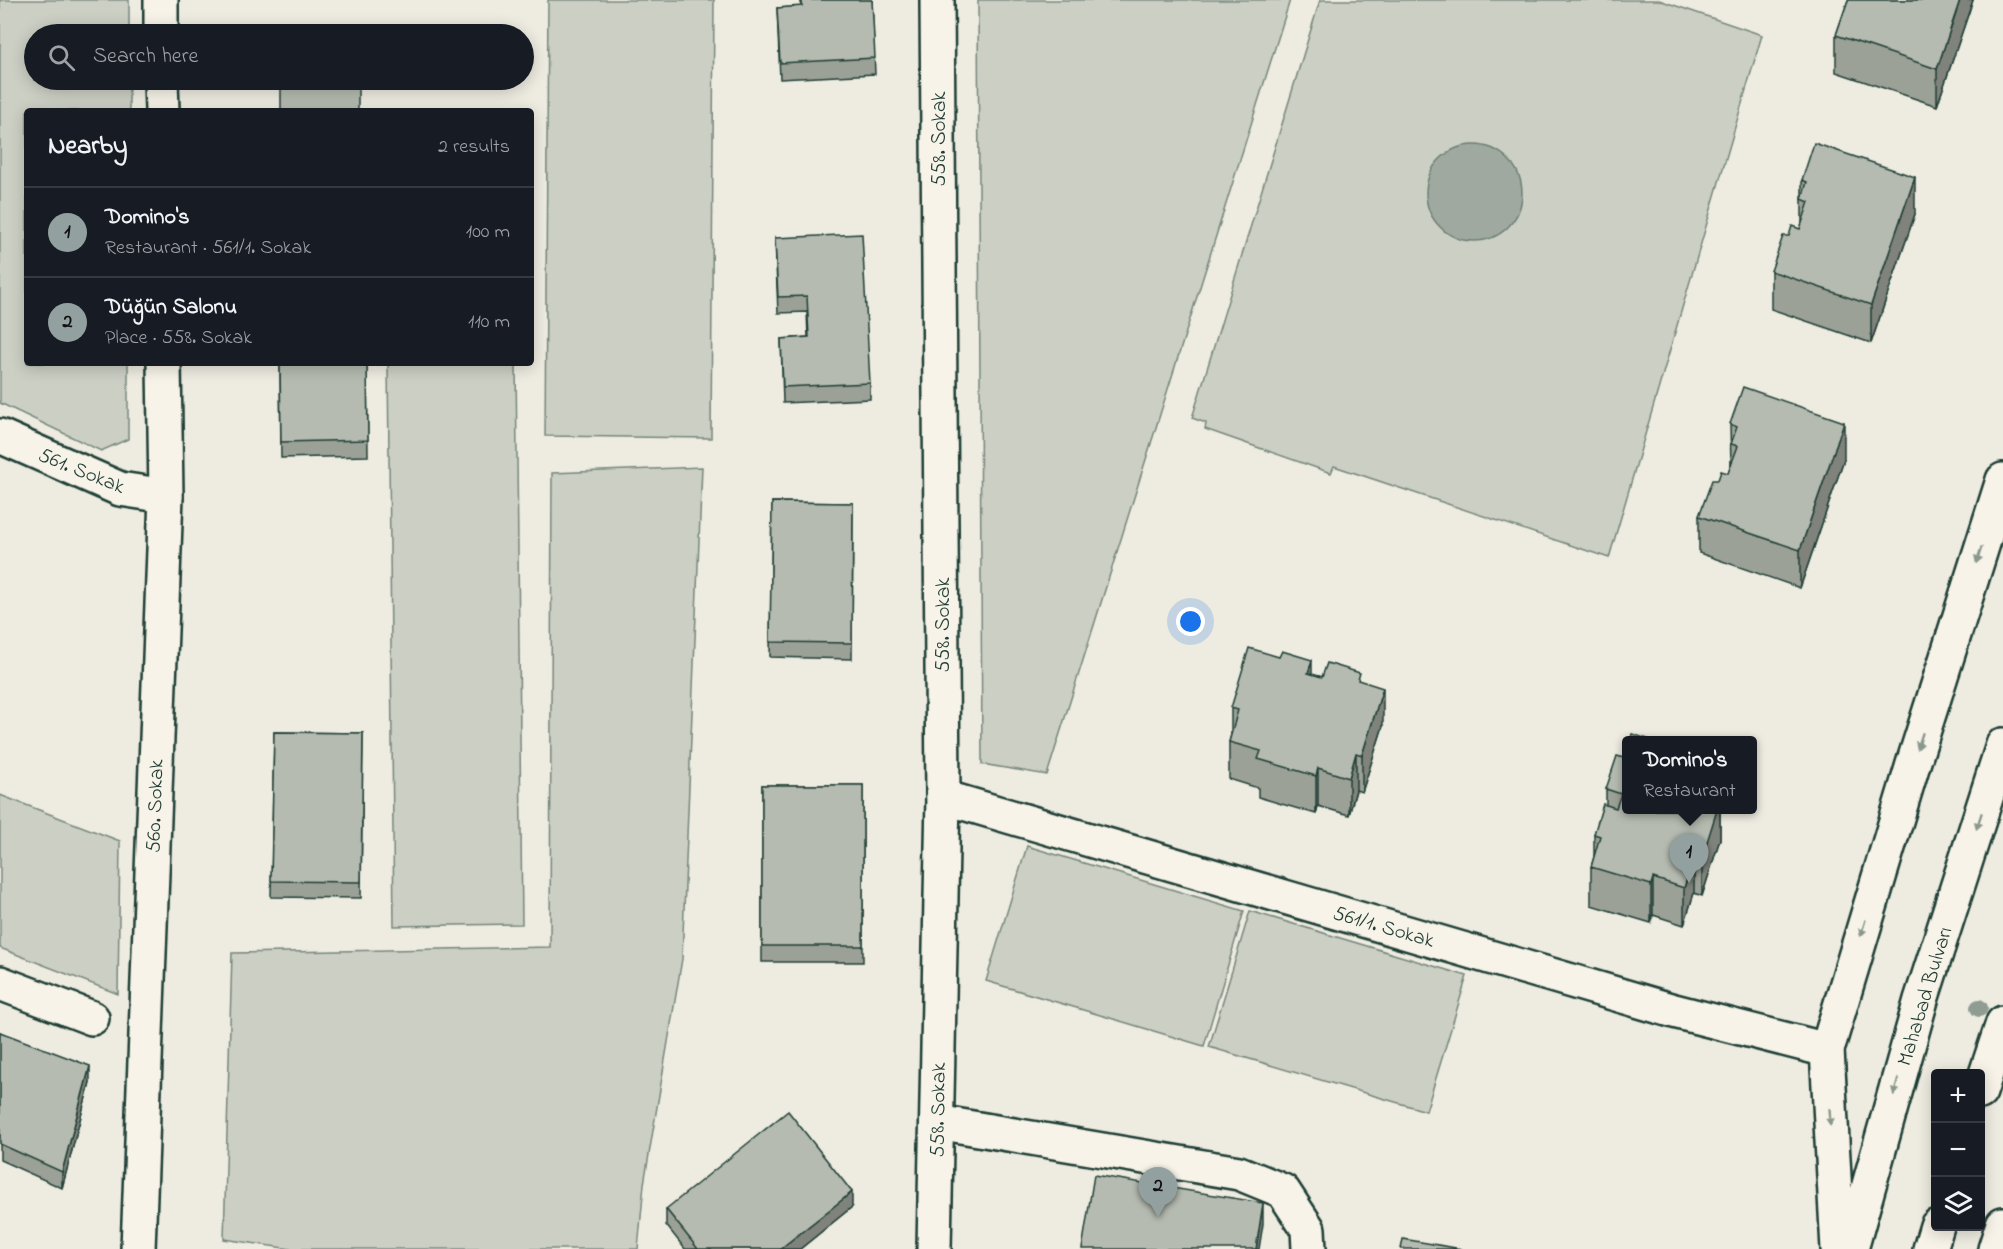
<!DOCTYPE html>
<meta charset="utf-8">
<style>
body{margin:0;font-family:"Indie Flower",sans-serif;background:#20242c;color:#f1f3f6}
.controls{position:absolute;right:18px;bottom:18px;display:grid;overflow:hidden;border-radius:6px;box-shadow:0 3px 15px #0003}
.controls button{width:54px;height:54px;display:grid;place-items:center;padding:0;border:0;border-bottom:2px solid #363941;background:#171b24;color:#f1f3f6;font:30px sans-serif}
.you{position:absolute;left:1191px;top:622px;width:21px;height:21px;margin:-15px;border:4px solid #fff;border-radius:50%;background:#1a73e8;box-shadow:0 0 0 9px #1a73e833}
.badge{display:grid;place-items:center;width:39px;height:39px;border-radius:50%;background:#92a19f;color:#111;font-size:20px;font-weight:700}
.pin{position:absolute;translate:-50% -50px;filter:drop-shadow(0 2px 3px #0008)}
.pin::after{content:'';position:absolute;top:32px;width:21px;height:18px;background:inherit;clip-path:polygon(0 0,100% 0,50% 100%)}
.popup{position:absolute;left:1622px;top:736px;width:135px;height:78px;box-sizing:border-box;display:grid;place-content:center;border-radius:6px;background:#171b24;filter:drop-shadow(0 2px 4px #0005);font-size:20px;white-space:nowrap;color:#9ea1a6}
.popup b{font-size:22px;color:#f1f3f6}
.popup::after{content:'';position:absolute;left:50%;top:100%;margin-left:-12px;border:12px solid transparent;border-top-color:#171b24}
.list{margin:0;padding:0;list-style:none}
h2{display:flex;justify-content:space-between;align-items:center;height:78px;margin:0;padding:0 24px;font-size:26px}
h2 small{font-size:20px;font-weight:400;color:#9ea1a6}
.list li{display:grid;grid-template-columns:39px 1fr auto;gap:18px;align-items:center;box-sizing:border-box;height:90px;padding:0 24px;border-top:2px solid #363941}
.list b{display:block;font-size:22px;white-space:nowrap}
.list p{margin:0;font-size:20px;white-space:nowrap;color:#9ea1a6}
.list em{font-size:20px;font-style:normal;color:#9ea1a6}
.icon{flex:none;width:33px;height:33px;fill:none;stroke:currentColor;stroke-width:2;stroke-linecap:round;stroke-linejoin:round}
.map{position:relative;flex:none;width:2003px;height:1249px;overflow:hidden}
.search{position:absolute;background:#171b24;box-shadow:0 3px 15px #0003;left:24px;top:24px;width:510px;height:66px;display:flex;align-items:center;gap:15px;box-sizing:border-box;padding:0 21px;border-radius:33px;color:#9ea1a6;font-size:22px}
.panel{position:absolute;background:#171b24;box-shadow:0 3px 15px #0003;left:24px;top:108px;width:510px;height:258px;border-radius:6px}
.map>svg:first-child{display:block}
</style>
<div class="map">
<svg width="2003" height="1249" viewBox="0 0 2003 1249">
<rect width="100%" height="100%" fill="#eeece1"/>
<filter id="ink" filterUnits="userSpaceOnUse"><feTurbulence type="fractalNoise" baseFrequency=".0167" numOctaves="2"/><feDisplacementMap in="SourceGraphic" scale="12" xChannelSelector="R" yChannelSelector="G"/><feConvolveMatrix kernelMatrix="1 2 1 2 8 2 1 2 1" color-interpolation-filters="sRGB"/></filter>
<g filter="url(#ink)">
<g fill="#cccfc4" stroke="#76867c" stroke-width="1.5">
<polygon points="0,0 129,0 129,34 34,34 34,80 129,80 129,111 27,111 27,363 128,363 128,439 101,451 0,403"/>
<polygon points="548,0 714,0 711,438 545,436"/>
<polygon points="978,0 1290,0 1047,775 982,764"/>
<polygon points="1320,0 1659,0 1762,35 1609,558 1334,466 1331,473 1205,429 1206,423 1192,418"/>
<polygon points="388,363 516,363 522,924 394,926"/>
<polygon points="702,467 682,959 644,1184 638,1249 291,1249 224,1239 232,953 550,947 552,473"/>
<polygon points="0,795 120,841 118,994 0,948"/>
<polygon points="1027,846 1244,911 1204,1046 986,981"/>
<polygon points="1250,911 1467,976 1426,1111 1209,1047"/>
</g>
<circle fill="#9fa99f" stroke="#6c7e74" stroke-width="1.5" cx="1474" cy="193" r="48"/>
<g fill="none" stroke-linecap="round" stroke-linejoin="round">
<g stroke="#1f3d34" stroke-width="38">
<g id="minor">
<polyline points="161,0 161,34"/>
<polyline points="161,80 162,111"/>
<polyline points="0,436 120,489 166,496"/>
<polyline points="943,797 1674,1011 1827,1050"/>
<polyline points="0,983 92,1018"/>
<polyline points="937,1122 1239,1173 1283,1191 1308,1229 1309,1249"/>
<polyline points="138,1249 166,496 164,363"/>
<polyline points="934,1249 943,797 937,0"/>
</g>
</g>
<g stroke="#1f3d34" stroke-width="38">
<g id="major">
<polyline points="1980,1092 2003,1023"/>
<polyline points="1838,1249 1827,1050 1914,761 2003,480"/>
<polyline points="1851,1249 1921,1000 2003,745"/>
<polyline points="1930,1249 1937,1226"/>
<polyline points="1995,1249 2003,1224"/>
</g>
</g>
<use href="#minor" stroke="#f7f3e8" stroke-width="33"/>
<use href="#major" stroke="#f7f3e8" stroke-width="33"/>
</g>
<circle fill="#8f9c92" cx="1979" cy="1008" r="9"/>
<g fill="#9ca197" stroke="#1f3d34" stroke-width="1.5">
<polygon points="801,0 872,0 875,74 780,79 777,8 801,7"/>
<polygon points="1848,0 1973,0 1937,106 1836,72 1836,35"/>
<polygon points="1802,180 1915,214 1871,343 1771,309 1771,271 1789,236 1800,229 1802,223"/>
<polygon points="775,238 870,383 870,399 783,403 781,339 808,337 807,312 778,313"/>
<polygon points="280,363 367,363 368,456 281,458"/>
<polygon points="1730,424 1844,459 1800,588 1699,553 1699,516 1718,480 1728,473 1731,466"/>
<polygon points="772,502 853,503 852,659 770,657"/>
<polygon points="1312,674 1322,677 1360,681 1383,726 1362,792 1356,790 1349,815 1318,806 1316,814 1258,797 1258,788 1229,779 1229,742 1231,735 1231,708"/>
<polygon points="274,732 363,733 361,898 271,897"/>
<rect x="762" y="785" width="101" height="177"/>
<polygon points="1606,789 1720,811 1720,839 1702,896 1694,893 1684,925 1653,915 1651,923 1591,905 1591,867 1594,857 1594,834 1606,805"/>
<polygon points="0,1032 90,1082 62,1188 0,1160"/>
<polygon points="852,1207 800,1249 685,1249 666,1225 666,1209"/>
</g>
<g fill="#7f837b" stroke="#1f3d34" stroke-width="1.5">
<polygon points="1960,0 1973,0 1937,106 1937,69"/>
<polygon points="1915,177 1915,214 1871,343 1871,305"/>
<polygon points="1844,422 1844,459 1800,588 1800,550"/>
<polygon points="1312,660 1312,697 1308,673"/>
<polygon points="1383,688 1383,726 1362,792 1362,755"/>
<polygon points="1356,753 1356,790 1349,815 1349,778"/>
<polygon points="1318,768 1318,806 1316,814 1316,776"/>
<polygon points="1712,810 1720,810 1720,839 1702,896 1702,858"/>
<polygon points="1694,856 1694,893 1684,925 1684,888"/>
<polygon points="1653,878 1653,915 1651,923 1651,885"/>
<polygon points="90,1066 90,1082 62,1188 62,1172"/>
<polygon points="852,1192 852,1207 800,1249 780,1249"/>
<polygon points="1263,1203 1263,1224 1259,1249 1256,1249"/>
</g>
<g fill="#b5bbb0" stroke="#1f3d34" stroke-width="1.5">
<polygon points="802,0 872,0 875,58 780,63 777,8 802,6"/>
<polygon points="1848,0 1960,0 1937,69 1836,35"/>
<rect x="281" y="80" width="77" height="31"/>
<polygon points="1814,143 1915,177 1871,305 1771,271 1783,236 1789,236 1792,226 1800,229 1809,202 1802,199 1807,182 1802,180"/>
<polygon points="862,234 870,383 783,387 781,339 809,337 807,296 778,297 775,238"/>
<polygon points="280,363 367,363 368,440 281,442"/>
<polygon points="1743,387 1844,422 1800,550 1699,516 1712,480 1718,480 1721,471 1728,473 1738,446 1731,444 1737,427 1730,424"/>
<polygon points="772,502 853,503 852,643 770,642"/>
<polygon points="1249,648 1279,657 1282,651 1312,660 1308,673 1322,677 1327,663 1360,673 1358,680 1383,688 1362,755 1356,753 1349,778 1318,768 1316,776 1258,759 1261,751 1229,742 1238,710 1231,708"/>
<polygon points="274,732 363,733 361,882 271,881"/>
<polygon points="1632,734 1654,741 1630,741"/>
<polygon points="1626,752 1626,810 1717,810 1702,858 1694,856 1684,888 1653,878 1651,885 1591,867 1600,836 1594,834 1603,804 1616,808 1621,794 1606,789 1617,756 1624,758"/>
<rect x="762" y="785" width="101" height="161"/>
<polygon points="0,1032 90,1066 62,1172 0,1144"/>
<polygon points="788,1111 852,1192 780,1249 698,1249 666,1209"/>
<polygon points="1094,1175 1263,1203 1256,1249 1082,1249"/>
<polygon points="1403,1239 1462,1249 1401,1249"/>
</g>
<defs><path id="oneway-solid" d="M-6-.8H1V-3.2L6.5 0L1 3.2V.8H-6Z" transform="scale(1.5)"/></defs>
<g fill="#8b988e">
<use href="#oneway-solid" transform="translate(1979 555) rotate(108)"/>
<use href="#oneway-solid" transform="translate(1920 741) rotate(108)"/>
<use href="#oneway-solid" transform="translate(1979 821) rotate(108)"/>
<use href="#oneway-solid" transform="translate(1863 928) rotate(107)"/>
<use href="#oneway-solid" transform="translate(1896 1087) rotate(106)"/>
<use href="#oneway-solid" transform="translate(1830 1117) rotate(87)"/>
</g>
</g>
<g text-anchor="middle" stroke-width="4.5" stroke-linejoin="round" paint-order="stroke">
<g font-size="21" fill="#1f3d34" stroke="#f7f3e8">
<text transform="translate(938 139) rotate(-90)" y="7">558. Sokak</text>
<text transform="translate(82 470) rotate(22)" y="7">561. Sokak</text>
<text transform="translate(942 625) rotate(-90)" y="7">558. Sokak</text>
<text transform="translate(154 806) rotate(-88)" y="7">560. Sokak</text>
<text transform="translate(1384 926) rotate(16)" y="7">561/1. Sokak</text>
<text transform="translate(1924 996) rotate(-73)" y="7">Mahabad Bulvarı</text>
<text transform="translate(937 1110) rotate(-89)" y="7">558. Sokak</text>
</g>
</g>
</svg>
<div class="controls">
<button>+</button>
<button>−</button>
<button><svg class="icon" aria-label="layers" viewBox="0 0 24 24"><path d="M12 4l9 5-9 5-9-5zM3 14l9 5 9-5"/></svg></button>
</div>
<div class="you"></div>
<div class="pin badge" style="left:1689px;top:883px">1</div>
<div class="popup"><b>Domino's</b>Restaurant</div>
<div class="pin badge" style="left:1158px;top:1217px">2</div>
<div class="search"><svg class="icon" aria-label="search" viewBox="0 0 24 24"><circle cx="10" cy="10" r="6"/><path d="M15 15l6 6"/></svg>Search here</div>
<section class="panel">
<h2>Nearby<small>2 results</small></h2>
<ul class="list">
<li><span class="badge">1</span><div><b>Domino's</b><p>Restaurant · 561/1. Sokak</p></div><em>100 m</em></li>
<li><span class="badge">2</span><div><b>Düğün Salonu</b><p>Place · 558. Sokak</p></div><em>110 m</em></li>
</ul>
</section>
</div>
